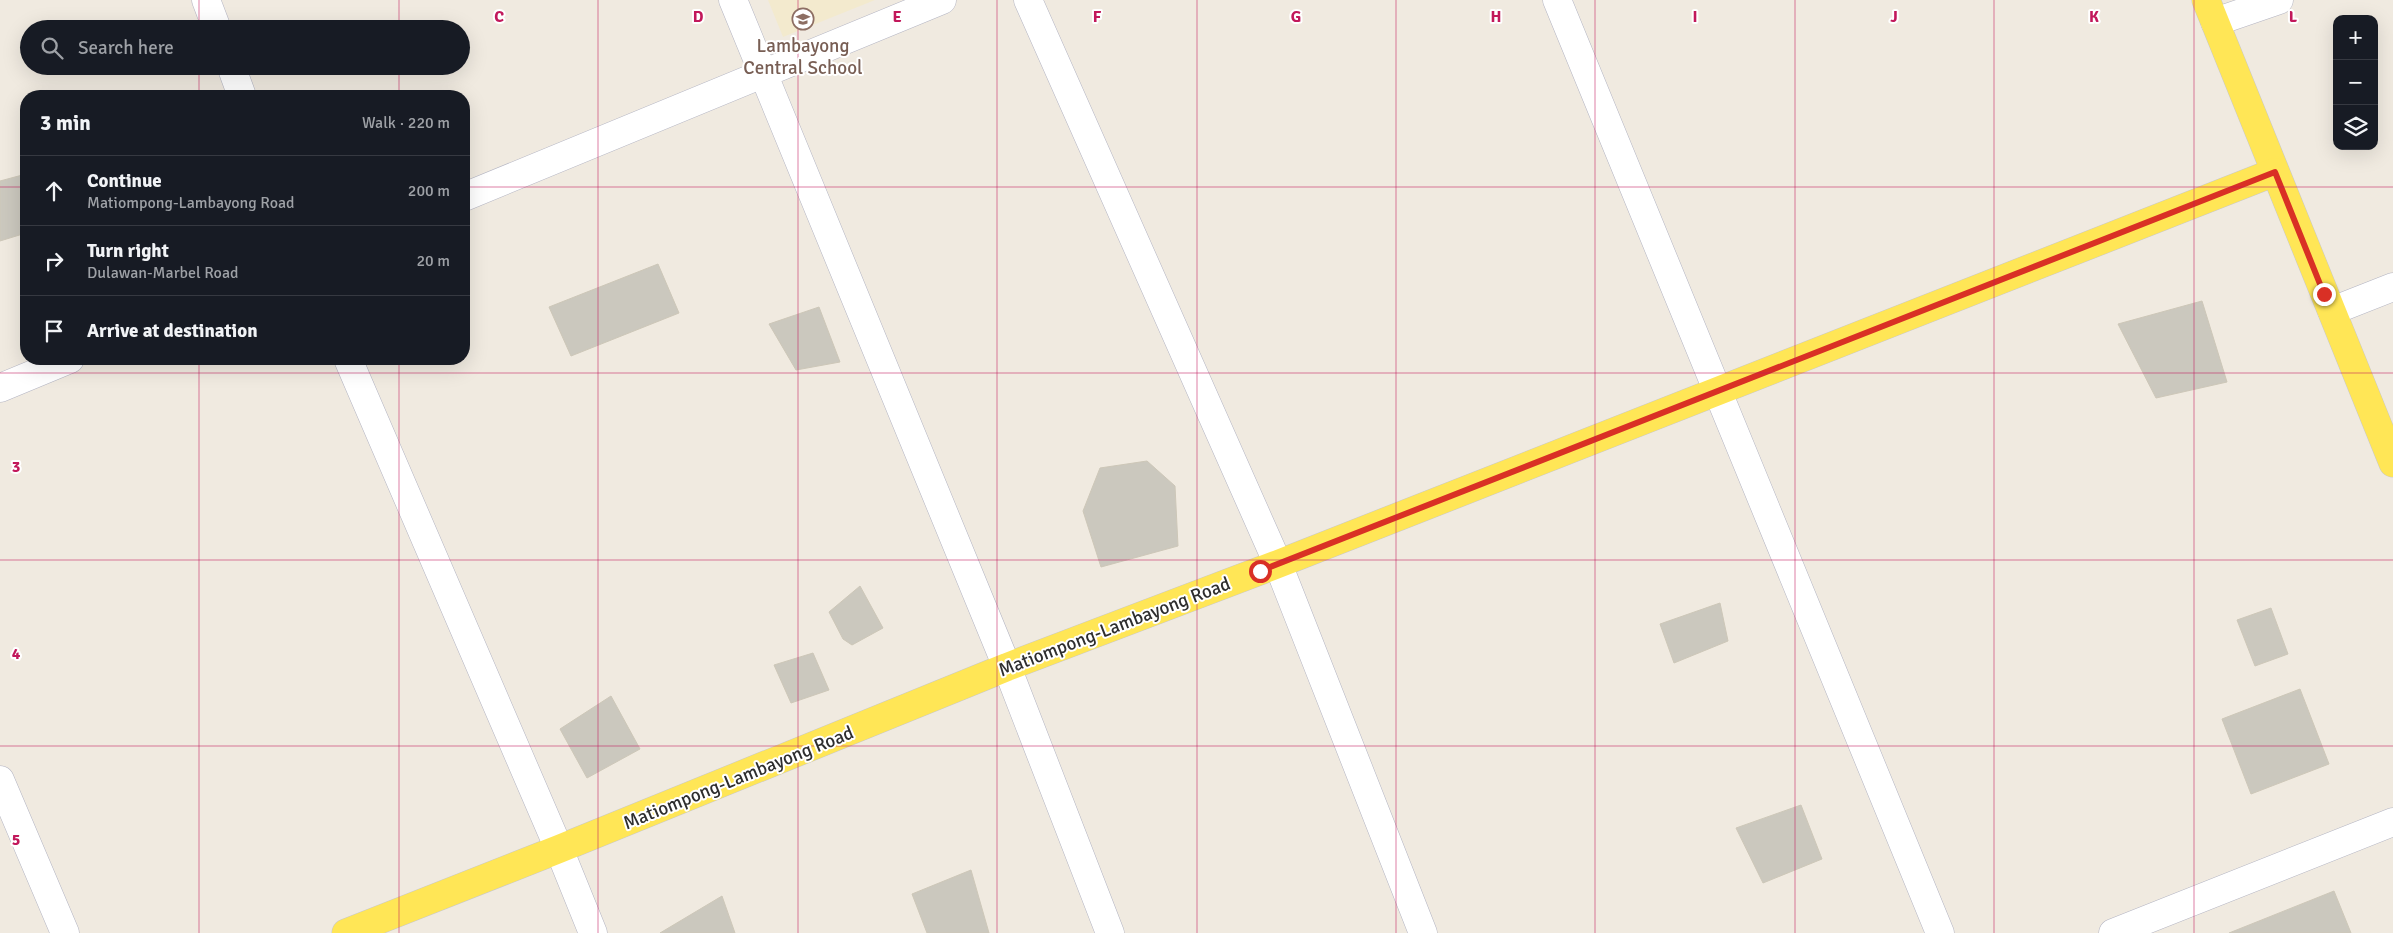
<!DOCTYPE html>
<meta charset="utf-8">
<style>
body{margin:0;font-family:Signika,sans-serif;background:#242831;color:#f1f3f6}
.controls{position:absolute;right:15px;top:15px;display:grid;overflow:hidden;border-radius:10px;box-shadow:0 5px 20px #0002}
.controls button{width:45px;height:45px;display:grid;place-items:center;padding:0;border:0;border-bottom:1px solid #363941;background:#171b24;color:#f1f3f6;font:25px sans-serif}
.stop{position:absolute;width:15px;height:15px;margin:-11px;border:4px solid #d93025;border-radius:50%;background:#fff}
.stop.end{background:#d93025;border-color:#fff;box-shadow:0 1px 5px #0008}
.list{margin:0;padding:0;list-style:none}
h2{display:flex;justify-content:space-between;align-items:center;height:65px;margin:0;padding:0 20px;font-size:21px}
h2 small{font-size:16px;font-weight:400;color:#9ea1a6}
.list li{display:grid;grid-template-columns:32px 1fr auto;gap:15px;align-items:center;box-sizing:border-box;height:70px;padding:0 20px;border-top:1px solid #363941}
.list b{display:block;font-size:19px;white-space:nowrap}
.list p{margin:0;font-size:16px;white-space:nowrap;color:#9ea1a6}
.list em{font-size:16px;font-style:normal;color:#9ea1a6}
.icon{flex:none;width:28px;height:28px;fill:none;stroke:currentColor;stroke-width:2;stroke-linecap:round;stroke-linejoin:round}
.map{position:relative;flex:none;width:2393px;height:933px;overflow:hidden}
.search{position:absolute;background:#171b24;box-shadow:0 5px 20px #0002;left:20px;top:20px;width:450px;height:55px;display:flex;align-items:center;gap:12px;box-sizing:border-box;padding:0 18px;border-radius:28px;color:#9ea1a6;font-size:19px}
.panel{position:absolute;background:#171b24;box-shadow:0 5px 20px #0002;left:20px;top:90px;width:450px;height:275px;border-radius:20px}
.map>svg:first-child{display:block}
</style>
<div class="map">
<svg width="2393" height="933" viewBox="0 0 2393 933">
<rect width="100%" height="100%" fill="#f0eae0"/>
<polygon fill="#f3eace" points="768,0 875,0 783,37"/>
<g fill="#cbc8be" stroke="#cdc7b8">
<polygon points="26,174 26,233 0,241 0,181"/>
<polygon points="658,264 679,313 571,356 549,307"/>
<polygon points="2202,301 2227,382 2156,398 2118,324"/>
<polygon points="819,307 840,362 796,370 769,324"/>
<polygon points="1147,461 1175,486 1178,546 1101,567 1083,511 1100,468"/>
<polygon points="860,586 883,628 852,645 843,639 829,612"/>
<polygon points="1720,603 1728,641 1674,663 1660,624"/>
<polygon points="2271,608 2288,654 2255,666 2237,620"/>
<polygon points="813,653 829,690 791,703 774,665"/>
<polygon points="2300,689 2329,764 2251,794 2222,719"/>
<polygon points="611,696 640,749 587,778 560,729"/>
<polygon points="1801,805 1822,859 1763,883 1736,828"/>
<polygon points="971,870 989,933 927,933 912,894"/>
<polygon points="2334,891 2351,933 2229,933"/>
<polygon points="722,896 735,933 660,933"/>
</g>
<g fill="none" stroke-linecap="round" stroke-linejoin="round">
<g stroke="#b3b4c2" stroke-width="29">
<g id="minor">
<polyline points="206,0 217,29"/>
<polyline points="733,0 1007,667 1110,933"/>
<polyline points="1028,0 1278,564 1423,933"/>
<polyline points="1557,0 1940,933"/>
<polyline points="2215,22 2279,0"/>
<polyline points="231,66 242,96"/>
<polyline points="464,197 942,0"/>
<polyline points="2332,311 2393,287"/>
<polyline points="348,359 559,849 593,933"/>
<polyline points="0,388 70,359"/>
<polyline points="0,780 65,933"/>
<polyline points="2113,933 2393,822"/>
</g>
</g>
<g stroke="#c9c9c9" stroke-width="29">
<g id="major">
<polyline points="2206,0 2393,463"/>
<polyline points="346,933 559,849 1007,667 1278,564 2275,172"/>
</g>
</g>
<use href="#minor" stroke="#fff" stroke-width="28"/>
<use href="#major" stroke="#ffe656" stroke-width="28"/>
</g>
<g fill="none" stroke-linecap="round" stroke-linejoin="round">
<polyline stroke="#d93025" stroke-width="6" points="1260,571 2275,172 2324,294"/>
</g>
<path fill="none" stroke="#c2185b" stroke-width="1" stroke-opacity="0.55" d="M199,0V29M399,0V29M598,0V933M798,0V933M997,0V933M1197,0V933M1396,0V933M1595,0V933M1795,0V933M1994,0V933M2194,0V933M199,66V96M399,66V96M0,187H26M464,187H2393M199,359V933M399,359V933M0,373H2393M0,560H2393M0,746H2393"/>
<defs>
<g id="school-ring" transform="scale(1.125)"><circle r="9.5" fill="#fff" stroke="#8d6e63" stroke-width="1.5"/><path d="M0-5L7-2L0 1L-7-2ZM-4 1L0 2.5L4 1V4Q0 6-4 4Z" fill="#8d6e63"/></g>
</defs>
<g fill-rule="evenodd">
<use href="#school-ring" x="803" y="19"/>
</g>
<g text-anchor="middle" stroke-width="4" stroke-linejoin="round" paint-order="stroke">
<g font-size="19" fill="#785e54" stroke="#fff">
<text x="803" y="52">Lambayong<tspan x="803" dy="22">Central School</tspan></text>
</g>
<g font-size="19" fill="#2e2e2e" stroke="#fff">
<text transform="translate(1114 626) rotate(-21)" y="7">Matiompong-Lambayong Road</text>
<text transform="translate(738 777) rotate(-22)" y="7">Matiompong-Lambayong Road</text>
</g>
</g>
<g font-size="16" text-anchor="middle" font-weight="bold" fill="#c2185b" stroke="#fff" stroke-width="4" stroke-linejoin="round" paint-order="stroke">
<text x="499" y="22">C</text>
<text x="698" y="22">D</text>
<text x="897" y="22">E</text>
<text x="1097" y="22">F</text>
<text x="1296" y="22">G</text>
<text x="1496" y="22">H</text>
<text x="1695" y="22">I</text>
<text x="1894" y="22">J</text>
<text x="2094" y="22">K</text>
<text x="2293" y="22">L</text>
<text x="16" y="472">3</text>
<text x="16" y="659">4</text>
<text x="16" y="845">5</text>
</g>
</svg>
<div class="controls">
<button>+</button>
<button>−</button>
<button><svg class="icon" aria-label="layers" viewBox="0 0 24 24"><path d="M12 4l9 5-9 5-9-5zM3 14l9 5 9-5"/></svg></button>
</div>
<div class="stop" style="left:1260px;top:571px"></div>
<div class="stop end" style="left:2324px;top:294px"></div>
<div class="search"><svg class="icon" aria-label="search" viewBox="0 0 24 24"><circle cx="10" cy="10" r="6"/><path d="M15 15l6 6"/></svg>Search here</div>
<section class="panel">
<h2>3 min<small>Walk · 220 m</small></h2>
<ul class="list">
<li><svg class="icon" aria-label="ahead" viewBox="0 0 24 24"><path d="M12 20V5M6 11l6-6 6 6"/></svg><div><b>Continue</b><p>Matiompong-Lambayong Road</p></div><em>200 m</em></li>
<li><svg class="icon" aria-label="right" viewBox="0 0 24 24"><path d="M7 20v-9h11M14 6l5 5-5 5"/></svg><div><b>Turn right</b><p>Dulawan-Marbel Road</p></div><em>20 m</em></li>
<li><svg class="icon" aria-label="arrive" viewBox="0 0 24 24"><path d="M6 21V4h12l-3 4 3 4H6"/></svg><div><b>Arrive at destination</b></div></li>
</ul>
</section>
</div>
